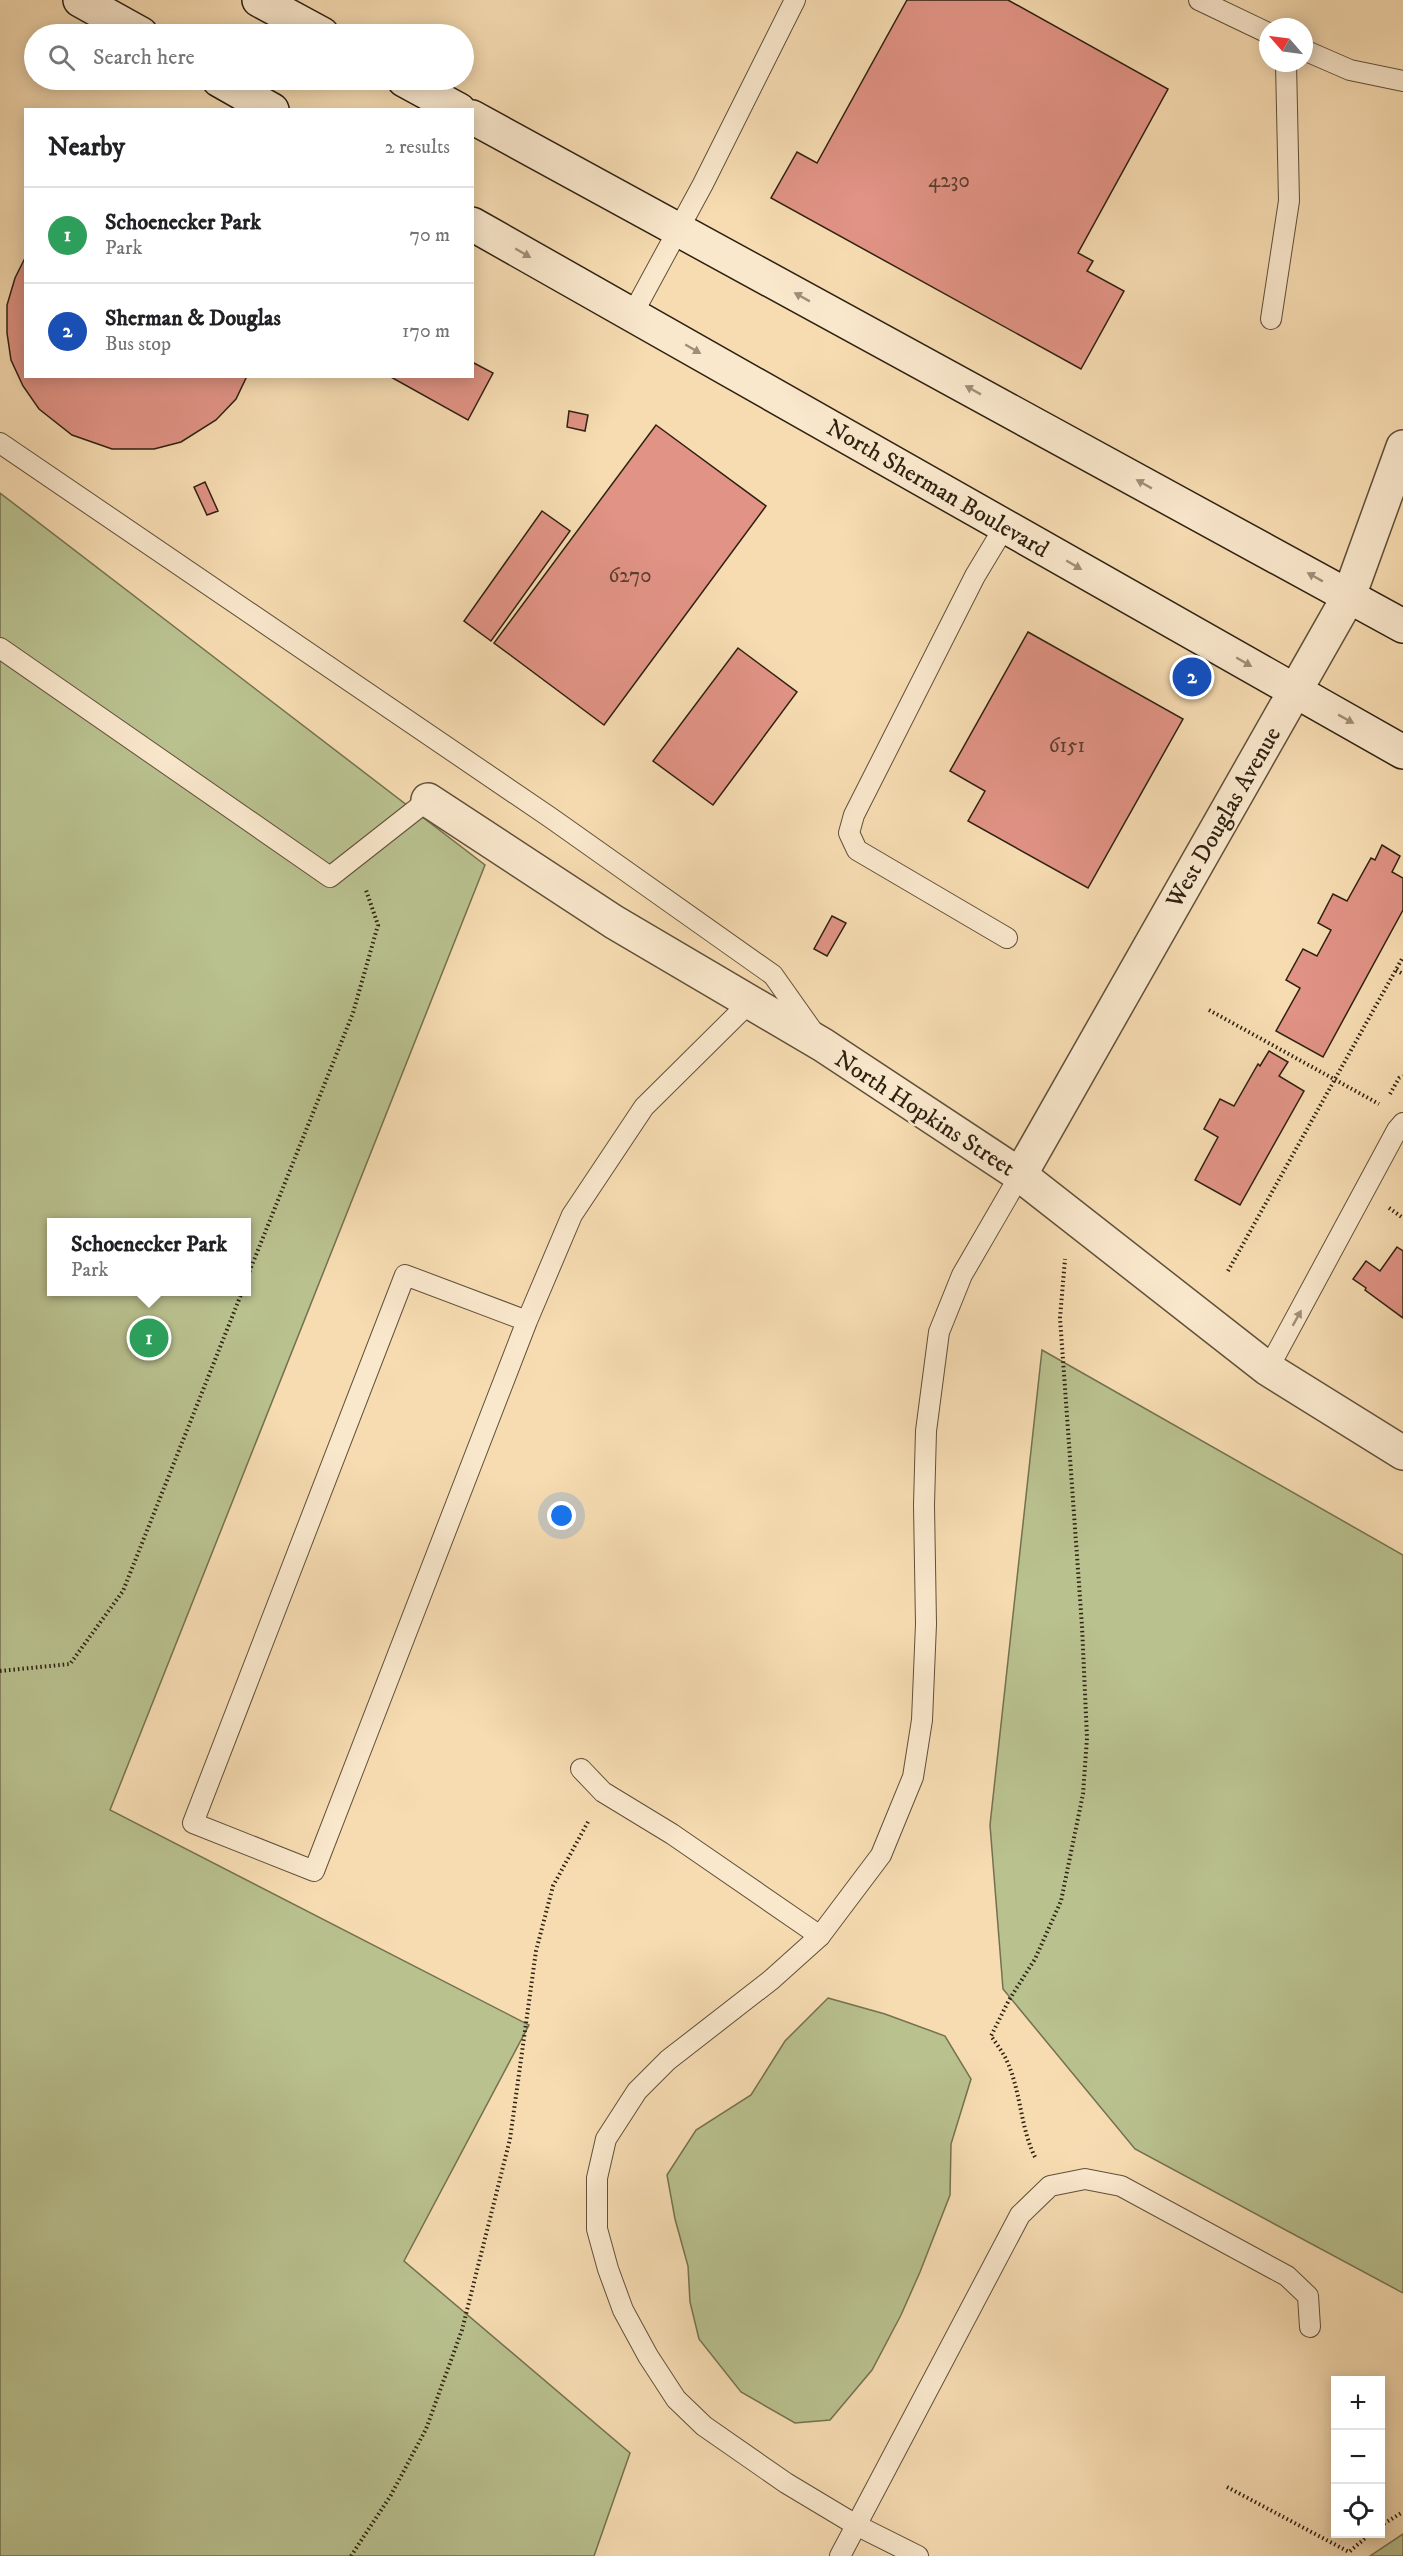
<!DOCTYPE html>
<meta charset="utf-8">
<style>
body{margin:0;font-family:"IM FELL DW Pica",serif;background:#f6f6f6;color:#202124}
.controls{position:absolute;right:18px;bottom:18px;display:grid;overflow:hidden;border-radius:0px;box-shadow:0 3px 15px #0003}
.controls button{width:54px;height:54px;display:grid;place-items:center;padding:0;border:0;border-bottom:2px solid #e0e0e0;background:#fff;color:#202124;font:30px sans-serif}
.compass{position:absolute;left:1259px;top:18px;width:54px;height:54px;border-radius:50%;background:#fff;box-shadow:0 3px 15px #0003;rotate:298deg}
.you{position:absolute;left:562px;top:1516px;width:21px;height:21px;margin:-15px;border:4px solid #fff;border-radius:50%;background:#1a73e8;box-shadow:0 0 0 9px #1a73e833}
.badge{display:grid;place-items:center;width:39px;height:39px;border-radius:50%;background:#2563eb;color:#fff;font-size:20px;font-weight:700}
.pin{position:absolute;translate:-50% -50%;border:3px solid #fff;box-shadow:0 2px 6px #0006}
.popup{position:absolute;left:47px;top:1218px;width:204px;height:78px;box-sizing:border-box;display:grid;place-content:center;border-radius:0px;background:#fff;filter:drop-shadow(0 2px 4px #0005);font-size:20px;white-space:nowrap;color:#757577}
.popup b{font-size:22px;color:#202124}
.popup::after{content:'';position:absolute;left:50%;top:100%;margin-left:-12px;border:12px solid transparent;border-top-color:#fff}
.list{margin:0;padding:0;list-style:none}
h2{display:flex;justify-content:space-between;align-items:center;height:78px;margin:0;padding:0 24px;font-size:26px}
h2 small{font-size:20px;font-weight:400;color:#757577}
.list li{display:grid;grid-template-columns:39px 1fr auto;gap:18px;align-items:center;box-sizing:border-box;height:96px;padding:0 24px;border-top:2px solid #e0e0e0}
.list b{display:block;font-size:22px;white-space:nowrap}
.list p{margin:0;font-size:20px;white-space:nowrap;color:#757577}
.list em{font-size:20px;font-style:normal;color:#757577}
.icon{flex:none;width:33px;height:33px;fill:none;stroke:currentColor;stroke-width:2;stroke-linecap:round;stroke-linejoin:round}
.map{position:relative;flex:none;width:1403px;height:2556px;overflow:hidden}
.search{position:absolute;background:#fff;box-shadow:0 3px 15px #0003;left:24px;top:24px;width:450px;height:66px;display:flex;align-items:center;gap:15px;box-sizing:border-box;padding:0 21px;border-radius:33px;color:#757577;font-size:22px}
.panel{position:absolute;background:#fff;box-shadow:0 3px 15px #0003;left:24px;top:108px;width:450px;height:270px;border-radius:0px}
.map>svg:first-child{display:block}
</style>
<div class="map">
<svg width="1403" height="2556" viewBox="0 0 1403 2556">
<rect width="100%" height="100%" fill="#f7dcb2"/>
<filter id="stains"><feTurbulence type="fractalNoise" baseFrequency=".00333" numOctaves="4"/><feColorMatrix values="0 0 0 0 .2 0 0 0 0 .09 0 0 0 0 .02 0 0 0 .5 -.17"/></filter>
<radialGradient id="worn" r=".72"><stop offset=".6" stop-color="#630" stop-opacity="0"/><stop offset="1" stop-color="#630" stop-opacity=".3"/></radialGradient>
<g fill="#b9c18f" stroke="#747150" stroke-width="1.5" fill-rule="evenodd">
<path d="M0,493L485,865L110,1810L529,2025L404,2261L630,2453L594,2556H0ZM51,1222H246V1292H51Z"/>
<polygon points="1042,1350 1403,1555 1403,2293 1135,2149 1003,1989 990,1825"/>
<polygon points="828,1998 885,2014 945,2036 971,2079 951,2144 950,2195 920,2272 901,2315 872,2370 830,2420 795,2423 741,2392 699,2339 690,2302 688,2266 675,2219 667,2175 696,2130 751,2095 785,2041"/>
<polygon points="1403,2534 1403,2556 1370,2556"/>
</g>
<g fill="#e19385" stroke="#2e2111" stroke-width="1.5">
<polygon points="907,0 1008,0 1168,89 1078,253 1093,261 1087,271 1124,291 1081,369 771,198 797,152 817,163"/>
<polygon points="26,256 26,376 247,376 236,399 216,420 181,442 154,449 112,449 72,435 39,409 23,386 11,360 7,333 7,305 15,278"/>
<polygon points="472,362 493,373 468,420 389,376 472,376"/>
<polygon points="569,411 588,415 585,431 567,427"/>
<polygon points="656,425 766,506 604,725 494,643"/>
<polygon points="205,482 218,511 207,515 194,487"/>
<polygon points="542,511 570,531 491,641 464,621"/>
<polygon points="1028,632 1183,719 1088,888 968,821 985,791 950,771"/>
<polygon points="738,648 797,692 713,805 653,761"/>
<polygon points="1382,845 1400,856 1392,872 1403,878 1403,910 1323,1057 1276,1031 1300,988 1286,980 1303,949 1317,956 1331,930 1318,923 1333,894 1347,901 1371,858 1375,860"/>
<polygon points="832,916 846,923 827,956 814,949"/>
<polygon points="1269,1051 1288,1062 1279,1076 1304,1091 1240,1205 1195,1180 1218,1137 1204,1129 1220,1099 1234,1106 1258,1064 1260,1066"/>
<polygon points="1397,1247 1403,1251 1403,1318 1365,1290 1366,1288 1353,1279 1366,1261 1380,1271"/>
</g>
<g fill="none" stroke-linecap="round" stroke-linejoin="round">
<g stroke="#605039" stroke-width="22">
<g id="service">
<polyline points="1199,0 1268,33"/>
<polyline points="1304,50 1350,70 1403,81"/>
<polyline points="632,315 703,184 795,0"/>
<polyline points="1271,319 1289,201 1286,63"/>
<polyline points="0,443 551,818 773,975 814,1033"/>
<polyline points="1005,526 975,576 854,815 849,833 857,850 1007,938"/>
<polyline points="0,648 330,877 428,800"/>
<polyline points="527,1321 405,1275 193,1823 314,1871 527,1321 572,1215 644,1107 750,1002"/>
<polyline points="1268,1369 1397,1130 1403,1123"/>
<polyline points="581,1769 603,1792 672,1834 820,1936"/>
<polyline points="840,2556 1020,2215 1050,2186 1085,2179 1121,2186 1287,2276 1308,2296 1310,2327"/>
<polyline points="918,2556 856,2525 786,2483 704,2426 676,2399 648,2356 623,2310 608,2269 597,2229 597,2178 606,2139 637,2091 668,2060 771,1980 820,1936 881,1855 913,1777 922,1720 926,1624 924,1505 926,1431 939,1332 962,1275 1020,1175"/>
</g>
</g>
<g stroke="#605039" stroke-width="36">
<g id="minor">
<polyline points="428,800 614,922 823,1045 1020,1175 1268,1369 1403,1453"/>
<polyline points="1020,1175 1349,596 1403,447"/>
</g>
</g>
<g stroke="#2e2111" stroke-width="36">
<g id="secondary">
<polyline points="80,0 141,34"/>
<polyline points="259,0 322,34"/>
<polyline points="219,80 272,110"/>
<polyline points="404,80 459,110"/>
<polyline points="472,117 1403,626"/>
<polyline points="472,224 1403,752"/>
</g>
</g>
<g stroke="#2e2111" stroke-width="4" stroke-dasharray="1.5 3" stroke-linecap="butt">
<polyline points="1396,970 1403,974"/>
<polyline points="1209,1010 1379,1104"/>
<polyline points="1390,1094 1399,1078 1403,1076"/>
<polyline points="1389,1208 1403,1218"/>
<polyline points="1228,1271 1403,957"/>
<polyline points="246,1280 353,1013 378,925 366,890"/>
<polyline points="0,1671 70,1664 123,1591 242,1292"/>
<path d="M1035,2157C1020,2127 1021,2090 1006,2059C1002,2051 996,2043 991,2036L1009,2000L1035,1959L1061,1901L1083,1794L1087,1738L1082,1626L1060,1318L1065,1259"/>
<polyline points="1227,2487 1349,2552 1370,2534"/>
<polyline points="1380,2526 1403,2512"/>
<polyline points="351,2556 391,2495 426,2429 462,2330 510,2139 536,1951 553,1886 589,1820"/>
</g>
<use href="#service" stroke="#fae8cd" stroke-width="20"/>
<use href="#minor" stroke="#fae8cd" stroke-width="33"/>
<use href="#secondary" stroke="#fae8cd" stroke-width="33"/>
</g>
<defs><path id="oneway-solid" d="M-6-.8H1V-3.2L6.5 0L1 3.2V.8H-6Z" transform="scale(1.5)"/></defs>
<g fill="#9e8e78">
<use href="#oneway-solid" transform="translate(523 253) rotate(30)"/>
<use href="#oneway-solid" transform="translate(802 297) rotate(-151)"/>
<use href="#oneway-solid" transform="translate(693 349) rotate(30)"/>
<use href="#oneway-solid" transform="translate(973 390) rotate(-151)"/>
<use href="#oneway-solid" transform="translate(1144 484) rotate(-151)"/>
<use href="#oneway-solid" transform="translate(1074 565) rotate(30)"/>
<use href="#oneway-solid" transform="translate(1315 577) rotate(-151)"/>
<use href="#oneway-solid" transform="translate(1244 662) rotate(30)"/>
<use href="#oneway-solid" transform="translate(1346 719) rotate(29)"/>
<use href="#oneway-solid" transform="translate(1297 1318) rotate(-61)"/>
</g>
<g text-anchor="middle" stroke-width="5" stroke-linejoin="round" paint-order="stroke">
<g font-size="21" fill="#5b3e2e">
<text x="949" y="187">4230</text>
<text x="630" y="582">6270</text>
<text x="1067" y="752">6151</text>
</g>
<g font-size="24" fill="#2e2111" stroke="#fae8cd">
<text transform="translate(938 488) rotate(30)" y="8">North Sherman Boulevard</text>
<text transform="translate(1223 817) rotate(-60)" y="8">West Douglas Avenue</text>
<text transform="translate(925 1113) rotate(33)" y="8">North Hopkins Street</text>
</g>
</g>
<rect width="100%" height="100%" filter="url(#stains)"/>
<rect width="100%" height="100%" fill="url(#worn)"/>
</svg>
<div class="controls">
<button>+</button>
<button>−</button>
<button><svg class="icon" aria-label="locate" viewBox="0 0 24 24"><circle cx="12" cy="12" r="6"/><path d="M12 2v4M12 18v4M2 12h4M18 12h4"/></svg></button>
</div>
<svg class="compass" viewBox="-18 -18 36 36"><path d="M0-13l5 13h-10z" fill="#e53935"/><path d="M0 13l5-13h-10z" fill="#757577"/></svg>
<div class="you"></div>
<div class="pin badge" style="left:149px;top:1338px;background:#2e9e5b">1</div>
<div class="popup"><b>Schoenecker Park</b>Park</div>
<div class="pin badge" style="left:1192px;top:677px;background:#1a4fb4">2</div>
<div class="search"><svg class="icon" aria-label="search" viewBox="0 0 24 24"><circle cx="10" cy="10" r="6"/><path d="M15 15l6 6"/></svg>Search here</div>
<section class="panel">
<h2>Nearby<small>2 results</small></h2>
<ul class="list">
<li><span class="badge" style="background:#2e9e5b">1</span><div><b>Schoenecker Park</b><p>Park</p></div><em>70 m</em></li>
<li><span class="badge" style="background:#1a4fb4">2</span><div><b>Sherman &amp; Douglas</b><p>Bus stop</p></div><em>170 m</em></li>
</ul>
</section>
</div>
